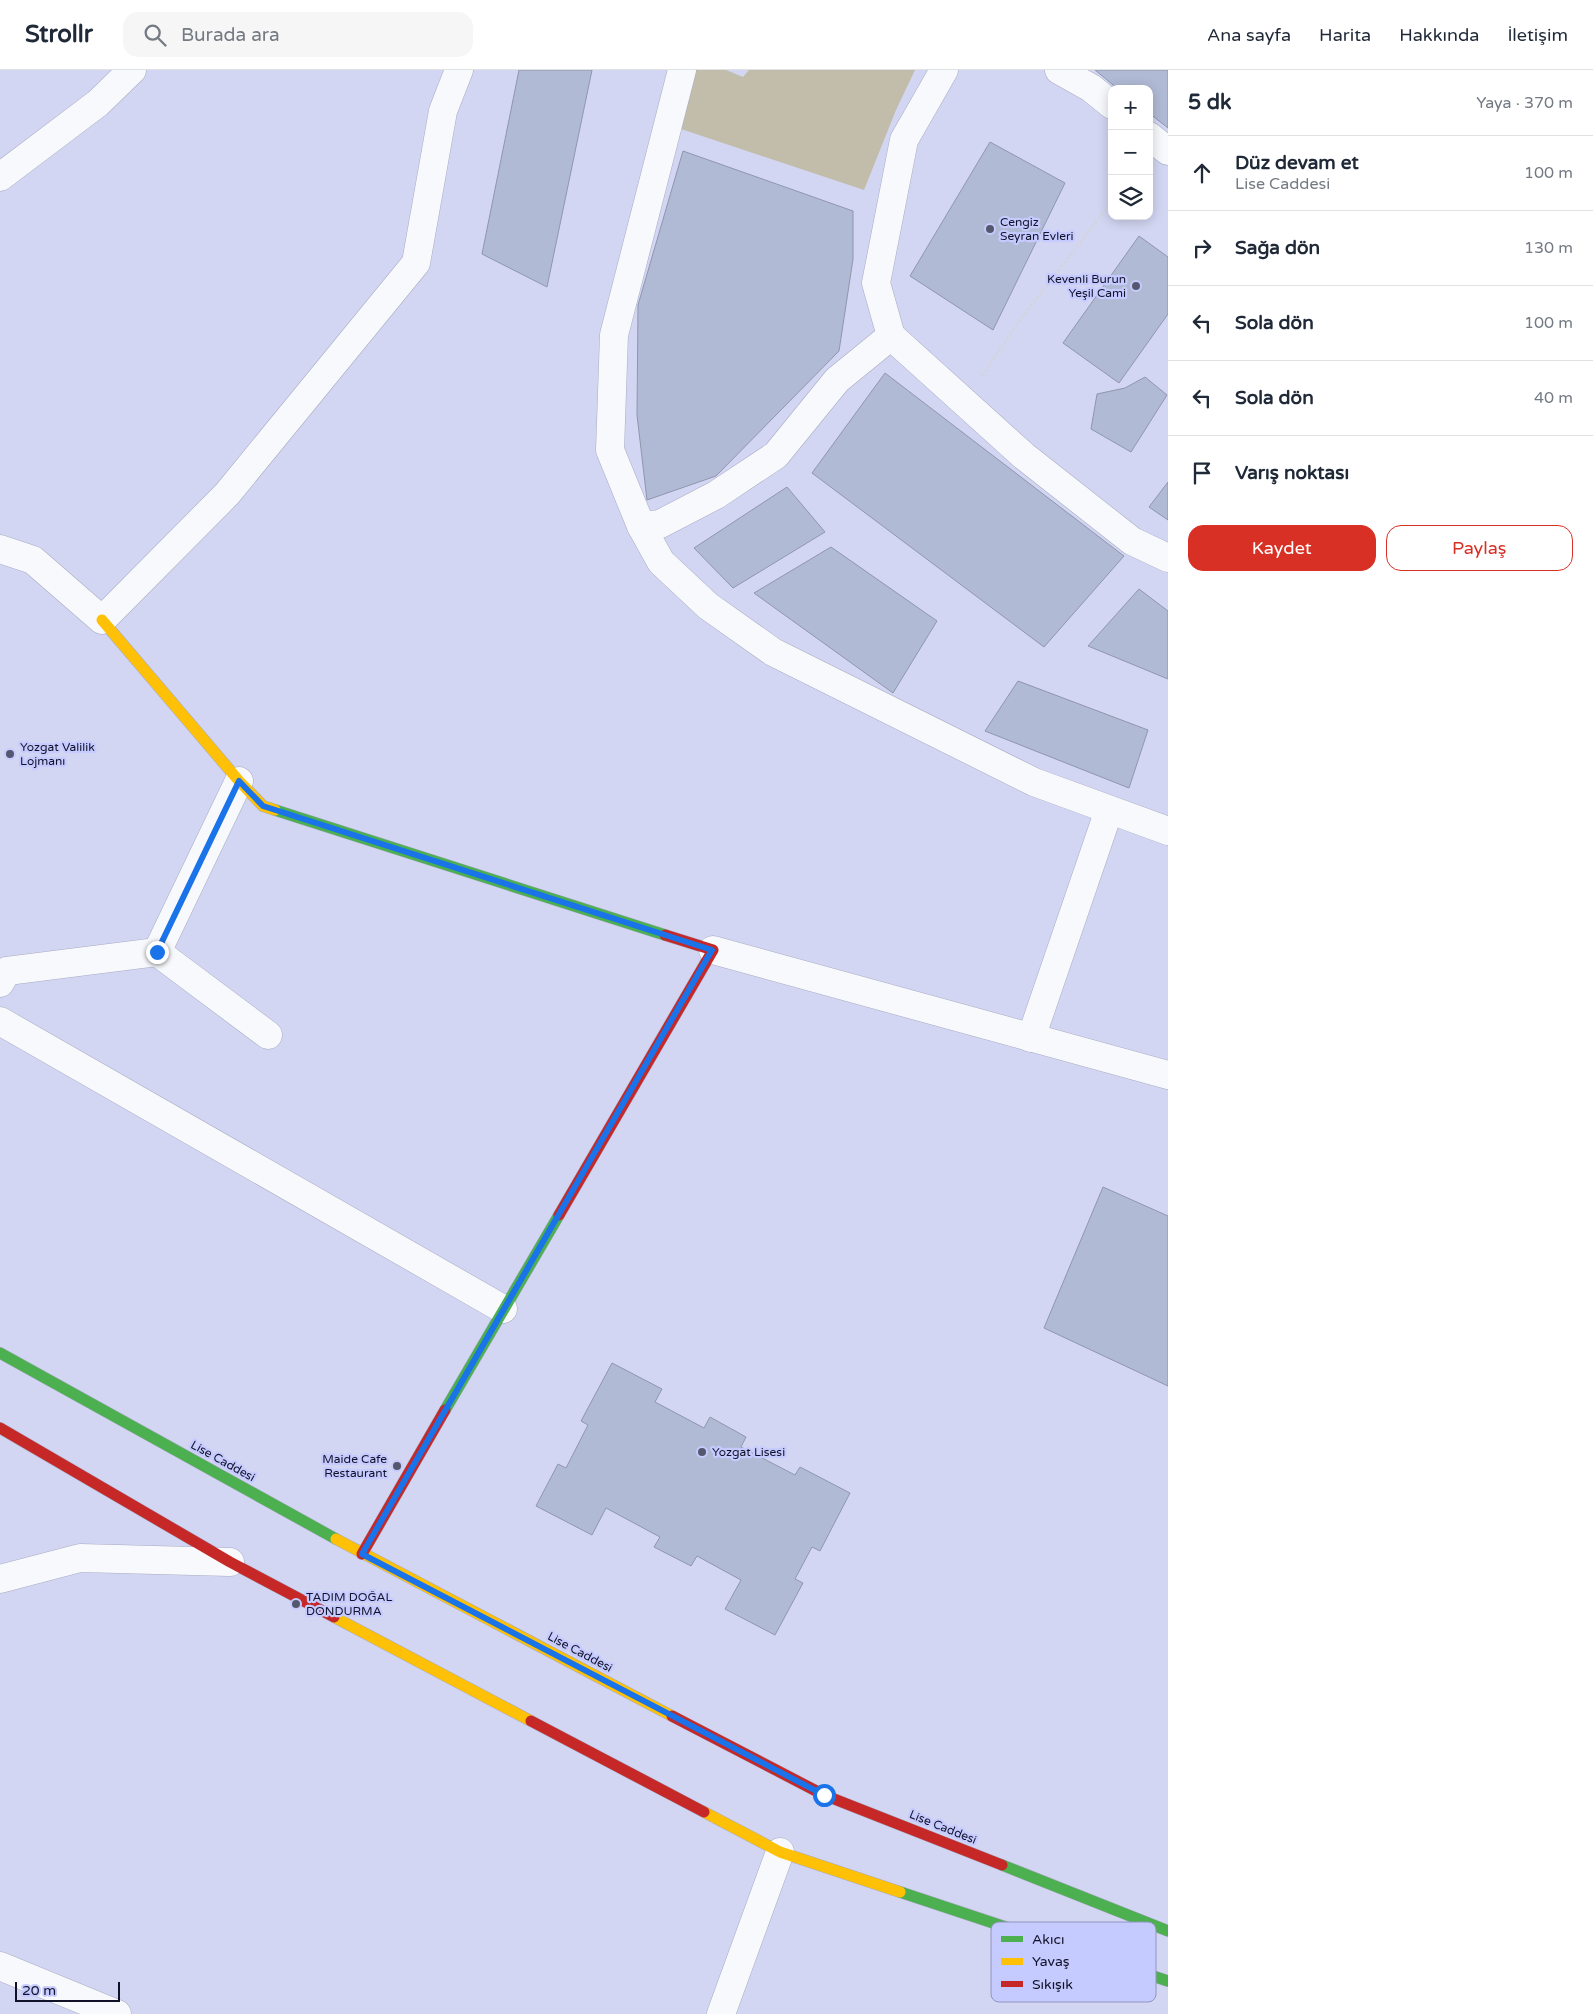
<!DOCTYPE html>
<html lang="tr">
<meta charset="utf-8">
<style>
body{margin:0;font-family:"Varela Round",sans-serif;background:#f6f6f7;color:#1f2937}
.controls{position:absolute;right:15px;top:15px;display:grid;overflow:hidden;border-radius:10px;box-shadow:0 2px 12px #0003}
.controls button{width:45px;height:45px;display:grid;place-items:center;padding:0;border:0;border-bottom:1px solid #e0e1e3;background:#fff;color:#1f2937;font:25px sans-serif}
.scale{position:absolute;left:15px;bottom:12px;width:105px;box-sizing:border-box;padding-left:5px;border:2px solid #111229;border-top:0;font-size:14px;line-height:18px;white-space:nowrap;color:#111229;-webkit-text-stroke:4px #c6cbff;paint-order:stroke}
.stop{position:absolute;width:15px;height:15px;margin:-11px;border:4px solid #1a73e8;border-radius:50%;background:#fff}
.stop.end{background:#1a73e8;border-color:#fff;box-shadow:0 1px 5px #0008}
.list{margin:0;padding:0;list-style:none}
h2{display:flex;justify-content:space-between;align-items:center;height:65px;margin:0;padding:0 20px;font-size:21px}
h2 small{font-size:16px;font-weight:400;color:#747a83}
.list li{display:grid;grid-template-columns:32px 1fr auto;gap:15px;align-items:center;box-sizing:border-box;height:75px;padding:0 20px;border-top:1px solid #e0e1e3}
.list b{display:block;font-size:19px;white-space:nowrap}
.list p{margin:0;font-size:16px;white-space:nowrap;color:#747a83}
.list em{font-size:16px;font-style:normal;color:#747a83}
.actions{display:flex;gap:10px;padding:15px 20px}
.actions a{flex:1;padding:11px 0;border:1px solid #d93025;border-radius:15px;text-align:center;font-size:18px;color:#d93025}
.actions .main{background:#d93025;color:#fff}
.icon{flex:none;width:28px;height:28px;fill:none;stroke:currentColor;stroke-width:2;stroke-linecap:round;stroke-linejoin:round}
.map{position:relative;flex:none;width:1168px;height:1944px;overflow:hidden}
header{display:flex;align-items:center;gap:30px;box-sizing:border-box;height:70px;padding:0 25px;background:#fff;border-bottom:1px solid #e0e1e3}
header strong{font-size:24px}
nav{display:flex;gap:28px;margin-inline-start:auto;font-size:18px}
.search{width:350px;height:45px;background:#f6f6f7;display:flex;align-items:center;gap:12px;box-sizing:border-box;padding:0 18px;border-radius:15px;color:#747a83;font-size:19px}
main{display:flex}
aside{flex:1;background:#fff}
.map>svg:first-child{display:block}
</style>
<header>
<strong>Strollr</strong>
<div class="search"><svg class="icon" aria-label="search" viewBox="0 0 24 24"><circle cx="10" cy="10" r="6"/><path d="M15 15l6 6"/></svg>Burada ara</div>
<nav><a>Ana sayfa</a><a>Harita</a><a>Hakkında</a><a>İletişim</a></nav>
</header>
<main>
<div class="map">
<svg width="1168" height="1944" viewBox="0 0 1168 1944">
<rect width="100%" height="100%" fill="#d3d6f2"/>
<polygon fill="#c1bdaa" points="692,0 726,0 743,7 749,0 915,0 896,40 864,120 681,59"/>
<g fill="#b1bad5" stroke="#8f96ac">
<polygon points="519,0 592,0 547,217 482,184"/>
<polygon points="1095,0 1168,0 1168,58 1149,43 1149,19 1118,19"/>
<polygon points="990,72 1065,113 993,260 910,206"/>
<polygon points="683,81 853,141 853,189 839,281 716,406 647,430 637,345 638,235"/>
<polygon points="1139,166 1168,187 1168,244 1119,313 1063,273"/>
<polygon points="885,303 1124,486 1044,577 812,403"/>
<polygon points="1145,307 1167,325 1131,382 1091,359 1097,324 1125,318"/>
<polygon points="1168,412 1168,450 1149,437"/>
<polygon points="787,417 825,462 733,518 694,478"/>
<polygon points="831,477 937,551 893,623 754,523"/>
<polygon points="1139,519 1168,541 1168,609 1088,576"/>
<polygon points="1018,611 1148,660 1129,718 985,661"/>
<polygon points="1103,1117 1168,1146 1168,1316 1044,1258"/>
<polygon points="612,1293 662,1319 655,1332 704,1358 710,1347 746,1367 741,1377 795,1405 800,1397 850,1423 820,1481 812,1477 795,1509 803,1513 775,1565 725,1539 741,1510 697,1486 691,1496 654,1477 660,1467 606,1438 592,1465 536,1436 558,1394 566,1398 588,1355 581,1351"/>
</g>
<g fill="none" stroke-linecap="round" stroke-linejoin="round">
<g stroke="#a8abc3" stroke-width="29">
<g id="street">
<polyline points="1059,0 1091,18 1112,35"/>
<polyline points="1149,66 1168,81"/>
<polyline points="0,107 98,33 132,0"/>
<polyline points="891,266 876,213 904,70 944,0"/>
<polyline points="641,456 610,380 614,265 682,0"/>
<polyline points="0,479 33,490 102,550 227,424 416,193 443,41 459,0"/>
<polyline points="1168,488 1132,471 1024,386 891,266 837,310 776,385 716,425 660,454 641,456 661,492 708,536 773,582 1034,712 1168,761"/>
<polyline points="713,880 1168,1005"/>
<polyline points="157,882 268,965"/>
<polyline points="0,913 7,901 157,882 239,711"/>
<polyline points="0,951 503,1239"/>
<polyline points="1031,968 1109,740"/>
<polyline points="0,1509 80,1488 230,1492"/>
<polyline points="0,1896 117,1944"/>
<polyline points="721,1944 780,1782"/>
</g>
</g>
<g stroke="#a8abc3" stroke-width="12">
<g id="fast">
<polyline points="275,740 665,865"/>
<polyline points="0,1283 336,1469"/>
<polyline points="445,1340 559,1145"/>
<polyline points="1002,1795 1168,1861"/>
<polyline points="900,1822 1168,1911"/>
</g>
</g>
<g stroke="#a8abc3" stroke-width="12">
<g id="slow">
<polyline points="102,550 239,711 263,736 275,740"/>
<polyline points="336,1469 672,1646"/>
<polyline points="334,1547 531,1651"/>
<polyline points="704,1742 780,1782 900,1822"/>
</g>
</g>
<g stroke="#a8abc3" stroke-width="12">
<g id="jam">
<polyline points="559,1145 713,880 665,865"/>
<polyline points="0,1358 230,1492 334,1547"/>
<polyline points="362,1484 445,1340"/>
<polyline points="672,1646 824,1725 1002,1795"/>
<polyline points="531,1651 704,1742"/>
</g>
</g>
<polyline stroke="#d4d4de" stroke-width="3" stroke-dasharray="2.5 2.5" stroke-linecap="butt" points="982,306 1019,251 1112,132"/>
<use href="#street" stroke="#f8f9fd" stroke-width="28"/>
<use href="#fast" stroke="#4caf50" stroke-width="11"/>
<use href="#slow" stroke="#ffc107" stroke-width="11"/>
<use href="#jam" stroke="#c62828" stroke-width="11"/>
</g>
<g fill="none" stroke-linecap="round" stroke-linejoin="round">
<polyline stroke="#1a73e8" stroke-width="6" points="157,882 239,711 263,736 712,880 362,1484 824,1725"/>
</g>
<g fill="#55576f" stroke="#c6cbff" stroke-width="2">
<circle cx="990" cy="159" r="5"/>
<circle cx="1136" cy="216" r="5"/>
<circle cx="10" cy="684" r="5"/>
<circle cx="702" cy="1382" r="5"/>
<circle cx="397" cy="1396" r="5"/>
<circle cx="296" cy="1534" r="5"/>
</g>
<g text-anchor="middle" stroke-width="4.5" stroke-linejoin="round" paint-order="stroke">
<g font-size="12" fill="#111229" stroke="#c6cbff" text-anchor="start">
<text x="1000" y="156">Cengiz<tspan x="1000" dy="14">Seyran Evleri</tspan></text>
<text x="1126" y="213" text-anchor="end">Kevenli Burun<tspan x="1126" dy="14">Yeşil Cami</tspan></text>
<text x="20" y="681">Yozgat Valilik<tspan x="20" dy="14">Lojmanı</tspan></text>
<text x="712" y="1386">Yozgat Lisesi</text>
<text x="387" y="1393" text-anchor="end">Maide Cafe<tspan x="387" dy="14">Restaurant</tspan></text>
<text x="306" y="1531">TADIM DOĞAL<tspan x="306" dy="14">DONDURMA</tspan></text>
</g>
<g font-size="12" fill="#111229" stroke="#c6cbff">
<text transform="translate(223 1391) rotate(29)" y="4">Lise Caddesi</text>
<text transform="translate(580 1582) rotate(28)" y="4">Lise Caddesi</text>
<text transform="translate(943 1757) rotate(22)" y="4">Lise Caddesi</text>
</g>
</g>
<rect x="991" y="1852" width="165" height="80" rx="8" fill="#c6cbff" stroke="#9094bf" stroke-width="1"/>
<rect x="1001" y="1866" width="22" height="6" fill="#4caf50"/>
<rect x="1001" y="1888" width="22" height="7" fill="#ffc107"/>
<rect x="1001" y="1911" width="22" height="6" fill="#c62828"/>
<g font-size="14" fill="#111229">
<text x="1032" y="1874">Akıcı</text>
<text x="1032" y="1896">Yavaş</text>
<text x="1032" y="1919">Sıkışık</text>
</g>
</svg>
<div class="controls">
<button>+</button>
<button>−</button>
<button><svg class="icon" aria-label="layers" viewBox="0 0 24 24"><path d="M12 4l9 5-9 5-9-5zM3 14l9 5 9-5"/></svg></button>
</div>
<div class="scale">20 m</div>
<div class="stop" style="left:824px;top:1725px"></div>
<div class="stop end" style="left:157px;top:882px"></div>
</div>
<aside>
<h2>5 dk<small>Yaya · 370 m</small></h2>
<ul class="list">
<li><svg class="icon" aria-label="ahead" viewBox="0 0 24 24"><path d="M12 20V5M6 11l6-6 6 6"/></svg><div><b>Düz devam et</b><p>Lise Caddesi</p></div><em>100 m</em></li>
<li><svg class="icon" aria-label="right" viewBox="0 0 24 24"><path d="M7 20v-9h11M14 6l5 5-5 5"/></svg><div><b>Sağa dön</b></div><em>130 m</em></li>
<li><svg class="icon" aria-label="left" viewBox="0 0 24 24"><path d="M17 20v-9H6M10 6l-5 5 5 5"/></svg><div><b>Sola dön</b></div><em>100 m</em></li>
<li><svg class="icon" aria-label="left" viewBox="0 0 24 24"><path d="M17 20v-9H6M10 6l-5 5 5 5"/></svg><div><b>Sola dön</b></div><em>40 m</em></li>
<li><svg class="icon" aria-label="arrive" viewBox="0 0 24 24"><path d="M6 21V4h12l-3 4 3 4H6"/></svg><div><b>Varış noktası</b></div></li>
</ul>
<div class="actions"><a class="main">Kaydet</a><a>Paylaş</a></div>
</aside>
</main>
